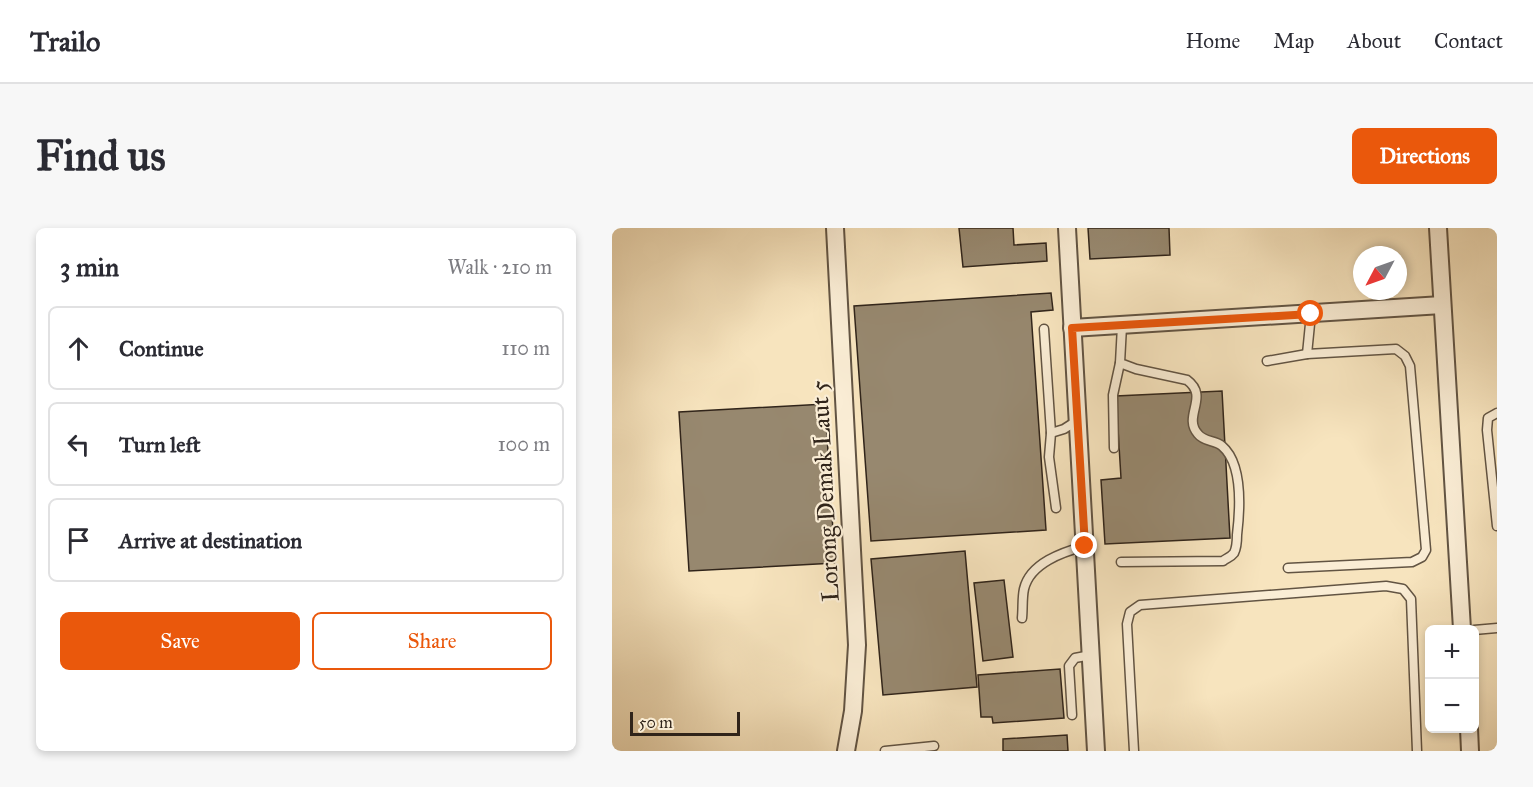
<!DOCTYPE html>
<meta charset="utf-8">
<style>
body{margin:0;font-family:"IM FELL Great Primer",serif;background:#f7f7f7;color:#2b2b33}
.controls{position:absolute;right:18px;bottom:18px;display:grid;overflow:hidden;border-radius:9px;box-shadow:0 3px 9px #0003}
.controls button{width:54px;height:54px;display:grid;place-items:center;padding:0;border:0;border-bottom:2px solid #e1e1e2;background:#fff;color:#2b2b33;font:30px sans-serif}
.compass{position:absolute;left:741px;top:18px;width:54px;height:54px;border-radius:50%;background:#fff;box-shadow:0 3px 9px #0003;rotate:229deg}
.scale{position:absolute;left:18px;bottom:15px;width:110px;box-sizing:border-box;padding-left:6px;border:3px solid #30241a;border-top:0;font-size:16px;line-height:21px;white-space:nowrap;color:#30241a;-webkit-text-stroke:4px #faedd5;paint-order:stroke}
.stop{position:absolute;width:18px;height:18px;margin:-14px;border:4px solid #ea580c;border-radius:50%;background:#fff}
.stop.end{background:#ea580c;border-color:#fff;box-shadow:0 2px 6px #0008}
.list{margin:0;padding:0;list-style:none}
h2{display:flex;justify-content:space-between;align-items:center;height:78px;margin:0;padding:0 24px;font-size:26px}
h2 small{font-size:20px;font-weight:400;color:#7c7c81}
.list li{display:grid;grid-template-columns:39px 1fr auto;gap:18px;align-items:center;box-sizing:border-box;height:84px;margin:0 12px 12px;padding:0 12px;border:2px solid #e1e1e2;border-radius:9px}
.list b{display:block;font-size:22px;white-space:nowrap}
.list em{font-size:20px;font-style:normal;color:#7c7c81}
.actions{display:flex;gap:12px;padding:18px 24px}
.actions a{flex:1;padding:14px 0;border:2px solid #ea580c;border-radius:9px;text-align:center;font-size:21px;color:#ea580c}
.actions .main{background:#ea580c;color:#fff}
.icon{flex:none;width:33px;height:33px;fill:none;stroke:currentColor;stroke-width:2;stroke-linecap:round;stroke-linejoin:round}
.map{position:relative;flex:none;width:885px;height:523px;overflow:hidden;border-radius:9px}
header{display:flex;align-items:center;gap:36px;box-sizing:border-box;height:84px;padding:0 30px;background:#fff;border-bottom:2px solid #e1e1e2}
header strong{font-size:28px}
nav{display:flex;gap:33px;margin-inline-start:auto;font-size:21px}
.intro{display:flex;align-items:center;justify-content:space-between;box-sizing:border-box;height:144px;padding:0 36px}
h1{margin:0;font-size:42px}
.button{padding:15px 27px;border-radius:9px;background:#ea580c;color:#fff;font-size:21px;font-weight:700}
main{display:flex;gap:36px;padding:0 36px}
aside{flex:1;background:#fff;border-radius:9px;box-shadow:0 3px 9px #0003}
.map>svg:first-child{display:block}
</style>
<header>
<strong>Trailo</strong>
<nav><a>Home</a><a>Map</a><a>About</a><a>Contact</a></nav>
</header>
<div class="intro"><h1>Find us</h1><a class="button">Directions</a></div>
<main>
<aside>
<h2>3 min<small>Walk · 210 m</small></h2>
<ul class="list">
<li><svg class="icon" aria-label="ahead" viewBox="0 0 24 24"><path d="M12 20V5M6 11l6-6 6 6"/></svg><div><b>Continue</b></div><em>110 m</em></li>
<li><svg class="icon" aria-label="left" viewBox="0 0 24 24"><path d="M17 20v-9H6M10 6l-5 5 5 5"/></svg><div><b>Turn left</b></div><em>100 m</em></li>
<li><svg class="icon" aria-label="arrive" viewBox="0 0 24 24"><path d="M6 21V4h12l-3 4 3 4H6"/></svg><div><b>Arrive at destination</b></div></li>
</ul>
<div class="actions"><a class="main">Save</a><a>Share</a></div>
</aside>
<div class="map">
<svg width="885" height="523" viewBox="0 0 885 523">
<rect width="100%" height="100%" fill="#f7e4be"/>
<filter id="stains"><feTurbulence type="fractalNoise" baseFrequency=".00333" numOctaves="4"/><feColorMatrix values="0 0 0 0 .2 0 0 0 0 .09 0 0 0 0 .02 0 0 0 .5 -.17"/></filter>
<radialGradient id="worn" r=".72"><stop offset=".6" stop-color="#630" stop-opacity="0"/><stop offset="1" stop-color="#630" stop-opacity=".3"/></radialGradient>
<g fill="#97886f" stroke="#30241a" stroke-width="1.5">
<polygon points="347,0 401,0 402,17 434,15 435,33 351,39"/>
<polygon points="476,0 557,0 558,27 478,31"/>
<polygon points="439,65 441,82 419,84 434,302 259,313 242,78"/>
<polygon points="610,163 618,310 493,316 489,252 509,250 504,168"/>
<polygon points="213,176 223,335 77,343 67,184"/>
<polygon points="353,323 365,459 271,467 259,331"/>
<polygon points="392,352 401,429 371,433 362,355"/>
<polygon points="448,441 452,490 381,495 380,489 369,489 366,447"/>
<polygon points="455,507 456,523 391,523 391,511"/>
</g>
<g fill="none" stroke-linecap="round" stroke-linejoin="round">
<g stroke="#625443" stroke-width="11">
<g id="lane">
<polyline points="432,101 439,205"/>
<polyline points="655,133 695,126"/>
<polyline points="885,185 876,190 875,202 885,298"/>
<polyline points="502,220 501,167 508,135"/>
<polyline points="444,280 437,229 439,205 452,201 466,192"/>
<path d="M509,334L611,333C615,330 619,329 622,325C625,319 625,312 625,307C628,282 631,236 610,218C603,212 592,214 586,206C570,188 598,169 575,152L524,141L508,135L510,98"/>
<polyline points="676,340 800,334 810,329 814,322 798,138 793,128 784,121 695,126 699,86"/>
<path d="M410,390C411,380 410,370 412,361C418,335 451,324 473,318"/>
<polyline points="862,402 885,400"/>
<polyline points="460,487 457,438 463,430 479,427"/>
<polyline points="273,523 322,518"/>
<polyline points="522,523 515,396 518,384 528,377 774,358 791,361 799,371 805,523"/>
</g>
</g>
<g stroke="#625443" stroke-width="20">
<g id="street">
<polyline points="223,0 245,417 241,483 234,523"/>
<polyline points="455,0 484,523"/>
<polyline points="826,0 850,401"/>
<polyline points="460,100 830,77"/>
<polyline points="857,500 858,523"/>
</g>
</g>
<use href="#lane" stroke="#faedd5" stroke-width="8"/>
<use href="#street" stroke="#faedd5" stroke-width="16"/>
</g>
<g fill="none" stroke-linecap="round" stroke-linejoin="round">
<polyline stroke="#ea580c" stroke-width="8" points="473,318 460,100 699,86"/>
</g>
<g text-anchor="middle" stroke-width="4.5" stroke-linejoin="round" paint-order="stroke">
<g font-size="24" fill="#30241a" stroke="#faedd5">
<text transform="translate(213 263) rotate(-93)" y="8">Lorong Demak Laut 5</text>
</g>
</g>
<rect width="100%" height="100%" filter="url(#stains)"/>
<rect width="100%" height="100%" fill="url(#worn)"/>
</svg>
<div class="controls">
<button>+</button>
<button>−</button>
</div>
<svg class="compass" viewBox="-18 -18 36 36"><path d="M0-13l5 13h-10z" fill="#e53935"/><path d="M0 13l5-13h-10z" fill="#7c7c81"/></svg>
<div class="scale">50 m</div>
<div class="stop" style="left:699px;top:86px"></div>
<div class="stop end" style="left:473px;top:318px"></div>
</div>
</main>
